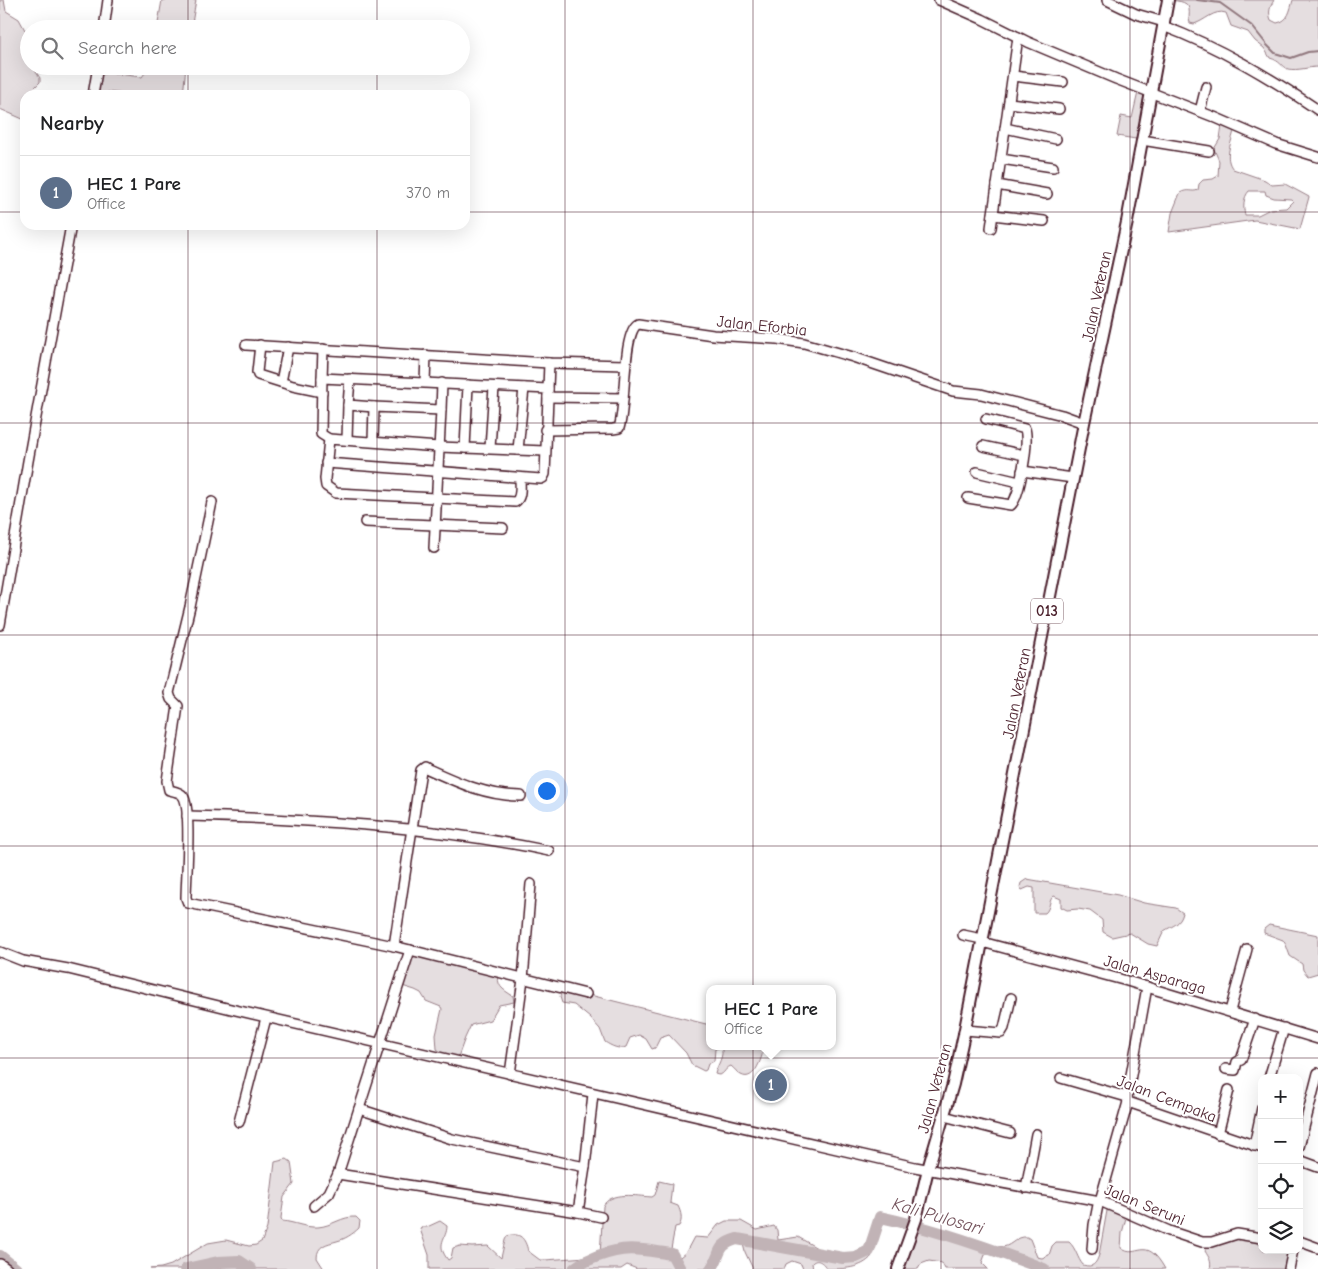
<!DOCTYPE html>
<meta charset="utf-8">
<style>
body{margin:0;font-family:"Comic Neue",sans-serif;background:#f2f2f2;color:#202124}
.controls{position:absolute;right:15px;bottom:15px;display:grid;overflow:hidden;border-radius:10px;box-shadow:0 5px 20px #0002}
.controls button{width:45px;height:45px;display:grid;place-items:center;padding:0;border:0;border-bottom:1px solid #e0e0e0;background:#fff;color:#202124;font:25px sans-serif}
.you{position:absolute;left:546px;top:790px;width:18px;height:18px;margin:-12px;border:4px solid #fff;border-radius:50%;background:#1a73e8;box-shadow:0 0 0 8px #1a73e833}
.badge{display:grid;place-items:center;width:32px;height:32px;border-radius:50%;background:#111827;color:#fff;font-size:16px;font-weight:700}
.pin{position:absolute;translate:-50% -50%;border:2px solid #fff;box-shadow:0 1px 5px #0006}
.popup{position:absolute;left:706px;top:985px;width:130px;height:65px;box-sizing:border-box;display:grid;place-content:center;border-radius:10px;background:#fff;filter:drop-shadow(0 1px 4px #0005);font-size:16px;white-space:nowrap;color:#757577}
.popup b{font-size:19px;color:#202124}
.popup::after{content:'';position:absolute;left:50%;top:100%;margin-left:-10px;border:10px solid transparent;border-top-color:#fff}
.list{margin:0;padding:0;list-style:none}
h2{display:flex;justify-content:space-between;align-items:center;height:65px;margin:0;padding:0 20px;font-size:21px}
h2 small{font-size:16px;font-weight:400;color:#757577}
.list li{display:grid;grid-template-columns:32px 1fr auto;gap:15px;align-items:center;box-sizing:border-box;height:75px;padding:0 20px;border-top:1px solid #e0e0e0}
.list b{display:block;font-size:19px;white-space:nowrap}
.list p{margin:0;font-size:16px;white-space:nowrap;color:#757577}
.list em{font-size:16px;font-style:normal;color:#757577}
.icon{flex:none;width:28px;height:28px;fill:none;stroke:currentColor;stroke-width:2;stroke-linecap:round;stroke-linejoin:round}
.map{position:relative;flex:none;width:1318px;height:1269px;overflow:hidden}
.search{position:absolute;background:#fff;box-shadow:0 5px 20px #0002;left:20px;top:20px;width:450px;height:55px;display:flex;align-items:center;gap:12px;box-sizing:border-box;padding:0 18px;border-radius:28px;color:#757577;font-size:19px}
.panel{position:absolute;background:#fff;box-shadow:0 5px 20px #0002;left:20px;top:90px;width:450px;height:140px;border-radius:15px}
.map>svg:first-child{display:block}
</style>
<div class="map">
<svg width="1318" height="1269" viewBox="0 0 1318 1269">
<rect width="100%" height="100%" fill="#fff"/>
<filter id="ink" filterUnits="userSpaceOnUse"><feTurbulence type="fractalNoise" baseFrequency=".02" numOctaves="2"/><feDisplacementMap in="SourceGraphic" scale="10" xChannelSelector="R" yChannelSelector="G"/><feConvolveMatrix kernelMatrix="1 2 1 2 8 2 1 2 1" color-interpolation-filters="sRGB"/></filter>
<g filter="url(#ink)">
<g fill="#e5dee0" stroke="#987e86" fill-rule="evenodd">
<polygon points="0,0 4,0 6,11 19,19 25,30 29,33 29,66 37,66 36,72 40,78 40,82 31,91 31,95 25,95 25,120 0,109"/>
<polygon points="162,0 196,0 191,29 157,29"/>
<path d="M1167,0H1274C1270,7 1268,12 1271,20L1277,23C1289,21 1290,10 1293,0H1318V67C1308,67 1298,71 1288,69C1281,67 1281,61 1270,58L1264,48L1255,41L1248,32L1231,26L1226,13C1214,9 1205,21 1194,24L1190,23C1188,18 1190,14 1189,9C1188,0 1174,1 1167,0Z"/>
<polygon points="150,66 186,66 183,95 133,95 108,92 102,95 93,95 96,76 108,73 142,77"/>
<polygon points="1139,88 1145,91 1142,107 1148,108 1142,140 1117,136 1121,116 1132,118"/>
<path d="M1222,125L1234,130C1232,143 1223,157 1233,169L1265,180L1272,185L1285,184L1309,197L1300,229L1255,220L1169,232L1172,213L1180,193C1188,188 1192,193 1198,190L1199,184L1203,180L1213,179L1218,176L1219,161L1214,149L1220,139ZM1249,191H1265L1266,195L1274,198L1291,199L1293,201L1286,208L1270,209L1258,215H1245C1243,207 1243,198 1249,191Z"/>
<path d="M1027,879L1118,895L1144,903L1176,908L1183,913C1180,925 1173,925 1164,931L1157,946L1148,944L1130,933L1112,937L1103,932L1102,920L1090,911L1078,909L1067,910L1061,907V899L1054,896C1048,900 1051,908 1045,913H1034V888L1029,887L1022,890L1020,887L1021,883Z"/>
<polygon points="1269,925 1318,935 1318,973 1308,976 1303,970 1302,964 1290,956 1286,945 1283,940 1264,933 1264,929"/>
<path d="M410,950L499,972C496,986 502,989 513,996L514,1002L499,1005L490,1020L471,1025L465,1038L458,1057L446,1056L437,1049L436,1035L442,1009L441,1007L426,1001L421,993L415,990L399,985Z"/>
<path d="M562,988L710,1025V1046H764C763,1055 755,1083 741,1075C737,1073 735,1069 731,1066C724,1068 724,1078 715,1074C717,1065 725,1056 721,1047L715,1049L714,1061L708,1064L706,1070L704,1071L692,1065L686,1053L669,1035L660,1038L655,1048L652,1049L646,1039L639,1035L630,1038L626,1047C619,1050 611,1046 605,1042L600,1029L590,1018L574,1005L562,1003L560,997Z"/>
<path d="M287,1159L291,1162L294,1184L284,1197L281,1218L282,1221C294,1222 306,1228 318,1227C332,1226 342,1216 356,1217L360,1221L359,1228C353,1234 345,1239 337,1241C327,1244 317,1245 317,1258L324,1269H150L161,1268L171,1265L208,1243L226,1240L249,1246L256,1245L262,1241L267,1228L275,1162Z"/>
<path d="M659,1181L672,1184L670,1203L678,1206C681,1212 683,1220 679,1226L675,1227L671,1249L668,1253L680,1257L686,1252L694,1237L708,1238L718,1225L726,1221H741L757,1230L774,1226L777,1230L778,1240L798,1237L824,1252L842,1256H848L868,1250L872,1256C862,1269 842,1269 827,1269C824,1264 818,1257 812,1263L813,1269H803L801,1264L792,1261L786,1264L784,1269H753L745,1252L742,1240C720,1237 720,1254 715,1269H637L627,1265L621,1269H429V1255L420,1229L421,1227H427L440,1221L447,1226C447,1239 435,1243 448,1260L451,1258L453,1248L460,1246L472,1247L488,1246L501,1258L505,1240L507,1236C520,1232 525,1238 528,1251L540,1260H545L600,1256L603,1206C611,1191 637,1196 652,1197L655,1195Z"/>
<path d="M1108,1205L1127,1214L1122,1233L1121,1248C1137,1261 1145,1233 1165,1269H1030L1025,1262L997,1251L985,1255L982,1263L988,1269H945L942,1263L929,1261L921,1264L918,1269H898L914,1225L968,1242L1003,1247C1013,1245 1016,1236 1027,1237L1030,1239L1037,1257L1042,1258L1049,1255L1052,1246L1056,1242H1069C1076,1248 1077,1258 1083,1265C1093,1268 1096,1264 1099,1255Z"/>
<path d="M1231,1236L1262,1238V1250H1291L1286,1269H1210C1212,1261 1209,1258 1205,1251L1208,1245Z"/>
</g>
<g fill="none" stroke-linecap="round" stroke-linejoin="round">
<polyline stroke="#91787e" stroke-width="2" points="1197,0 1220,3 1252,26 1267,45 1275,53 1291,58 1308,52 1318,51"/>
<g stroke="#c1b3b6" stroke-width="12">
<polyline points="0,1256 16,1269"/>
<polyline points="186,1269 218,1262 239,1261 251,1269"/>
<path d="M574,1269C581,1262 589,1260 598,1256C629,1245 642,1250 672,1254L680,1269"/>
<path d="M711,1269C722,1255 715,1245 737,1239L843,1258L856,1257L869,1251L880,1217C936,1229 990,1248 1044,1269"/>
</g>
<g stroke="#4a1f2b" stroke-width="12">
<g id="minor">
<polyline points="939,0 982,19 1028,42 1116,79 1214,117 1276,144 1318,157"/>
<polyline points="1107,0 1136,14 1164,22"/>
<path d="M1163,26C1219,47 1269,77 1318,110"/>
<polyline points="104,29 108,0"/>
<polyline points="1013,76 1063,82"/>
<polyline points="93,95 98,66"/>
<polyline points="1009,103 1059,109"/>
<polyline points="1200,111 1206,87"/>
<polyline points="1005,128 1056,139"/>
<polyline points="1142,140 1209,151"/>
<polyline points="1001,159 1053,167"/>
<polyline points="997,185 1047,194"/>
<polyline points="993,215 1044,221"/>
<polyline points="991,228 1018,37"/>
<polyline points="246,345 549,363 625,365"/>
<polyline points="260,345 257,372 258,375 293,386 322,392"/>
<polyline points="322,378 323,349"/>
<polyline points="350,379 348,405 374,407"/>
<polyline points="281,382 288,347"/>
<polyline points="425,382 426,355"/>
<polyline points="548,389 549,363"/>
<path d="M545,430L613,429L619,428C626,409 622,332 638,324L713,335L777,339L804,343L853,357L953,391L981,394L1062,415L1084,423"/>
<polyline points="329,439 321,434 322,378 548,389 548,397 623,398"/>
<polyline points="347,440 348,405"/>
<polyline points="373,441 374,407 441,410 442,383"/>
<polyline points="983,446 1024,455"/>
<polyline points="465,448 468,385"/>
<polyline points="490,448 494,387"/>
<polyline points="518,450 524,388"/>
<polyline points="326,463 541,479 543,478 545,474 548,397"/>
<polyline points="1022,471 1073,478"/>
<polyline points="977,472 1019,482"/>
<path d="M520,478C520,486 522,498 515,502L336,493L326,486L325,479L329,439L439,447L545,451"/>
<path d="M968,498L1011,505C1020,497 1029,441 1025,429L986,419"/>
<path d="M212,502L190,607L169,693L171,699L178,706L167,781L169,790C173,791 180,792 183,796C192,808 186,881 186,898L188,903L394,946L586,994"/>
<polyline points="365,522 503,528"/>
<polyline points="434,548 441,410"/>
<polyline points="0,625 28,461 71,225"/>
<path d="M187,816C308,819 431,826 549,851"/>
<polyline points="963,935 982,939"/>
<polyline points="982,942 1127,981 1318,1039"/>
<path d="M394,946L421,770L425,767L428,769C459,783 487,796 521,796"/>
<polyline points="410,950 338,1174 578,1212 601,1217"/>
<polyline points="0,952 23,961 68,969 231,1009 915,1167 1100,1201 1169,1231 1202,1242 1212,1242 1237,1234 1262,1238"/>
<polyline points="1230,1011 1247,949"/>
<polyline points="965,1030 1001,1033 1004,1028 1011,998"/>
<polyline points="1226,1069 1235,1070 1237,1062 1241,1060 1255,1019"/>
<polyline points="510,1074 523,979 531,884"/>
<polyline points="1061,1078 1127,1097 1128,1102 1262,1148"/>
<polyline points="1269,1078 1284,1028"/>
<polyline points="1127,1097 1147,987"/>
<polyline points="359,1109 452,1139 585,1167"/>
<polyline points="944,1116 1010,1133"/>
<polyline points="239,1122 266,1018"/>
<polyline points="1218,1134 1229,1090"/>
<polyline points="1254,1146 1262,1108"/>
<polyline points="1299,1147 1318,1073"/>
<polyline points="1299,1160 1318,1167"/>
<polyline points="1026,1188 1036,1134"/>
<polyline points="1100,1201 1128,1102"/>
<polyline points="314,1206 329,1193 338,1174"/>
<polyline points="578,1212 585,1167 593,1094"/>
<polyline points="1299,1241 1318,1248"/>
<polyline points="1092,1249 1094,1225 1099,1200"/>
<polyline points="0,1264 7,1269"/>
<polyline points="1289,1269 1293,1250"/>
</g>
</g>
<g stroke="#4a1f2b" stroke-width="14">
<polyline id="major" points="898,1269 916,1219 928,1169 953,1084 964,1034 1084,423 1127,222 1168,0"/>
</g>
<use href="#minor" stroke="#fff" stroke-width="9"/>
<use href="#major" stroke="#fff" stroke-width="10"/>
</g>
</g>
<path fill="none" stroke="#4a1f2b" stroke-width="1" stroke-opacity="0.55" d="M188,0V29M377,0V29M565,0V1269M753,0V1269M941,0V1269M1130,0V1269M188,66V95M377,66V95M0,212H25M465,212H1318M188,225V1269M377,225V1269M0,423H1318M0,635H1318M0,846H1318M0,1058H1318"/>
<g text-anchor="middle" stroke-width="4" stroke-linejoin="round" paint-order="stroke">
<rect fill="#fff" stroke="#80626b" stroke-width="1" x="1031" y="598.5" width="32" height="25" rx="4"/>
<g font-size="15" font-weight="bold" fill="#4a1f2b">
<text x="1047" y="616">013</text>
</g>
<g font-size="16" fill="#4a1f2b" stroke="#fff">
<text transform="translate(1096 296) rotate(-78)" y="6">Jalan Veteran</text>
<text transform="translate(762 325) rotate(6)" y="6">Jalan Eforbia</text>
<text transform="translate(1016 693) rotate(-79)" y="6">Jalan Veteran</text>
<text transform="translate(1155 974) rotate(16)" y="6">Jalan Asparaga</text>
<text transform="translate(934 1088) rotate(-75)" y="6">Jalan Veteran</text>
<text transform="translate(1167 1098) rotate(21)" y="6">Jalan Cempaka</text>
<text transform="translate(1145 1204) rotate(22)" y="6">Jalan Seruni</text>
</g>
<g font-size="18" font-style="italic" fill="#74535c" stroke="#fff">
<text transform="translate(938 1216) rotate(16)" y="6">Kali Pulosari</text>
</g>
</g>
</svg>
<div class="controls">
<button>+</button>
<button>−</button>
<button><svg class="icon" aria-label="locate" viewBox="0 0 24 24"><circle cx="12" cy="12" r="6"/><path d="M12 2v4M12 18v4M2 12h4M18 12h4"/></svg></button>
<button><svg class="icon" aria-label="layers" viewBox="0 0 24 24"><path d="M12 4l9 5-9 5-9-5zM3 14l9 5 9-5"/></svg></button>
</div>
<div class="you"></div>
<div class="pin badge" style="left:771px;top:1085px;background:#5c6f8a">1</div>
<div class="popup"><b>HEC 1 Pare</b>Office</div>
<div class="search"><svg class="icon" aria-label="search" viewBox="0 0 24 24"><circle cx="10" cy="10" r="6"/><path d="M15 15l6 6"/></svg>Search here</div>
<section class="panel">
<h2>Nearby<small></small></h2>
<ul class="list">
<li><span class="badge" style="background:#5c6f8a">1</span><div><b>HEC 1 Pare</b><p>Office</p></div><em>370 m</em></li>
</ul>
</section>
</div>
